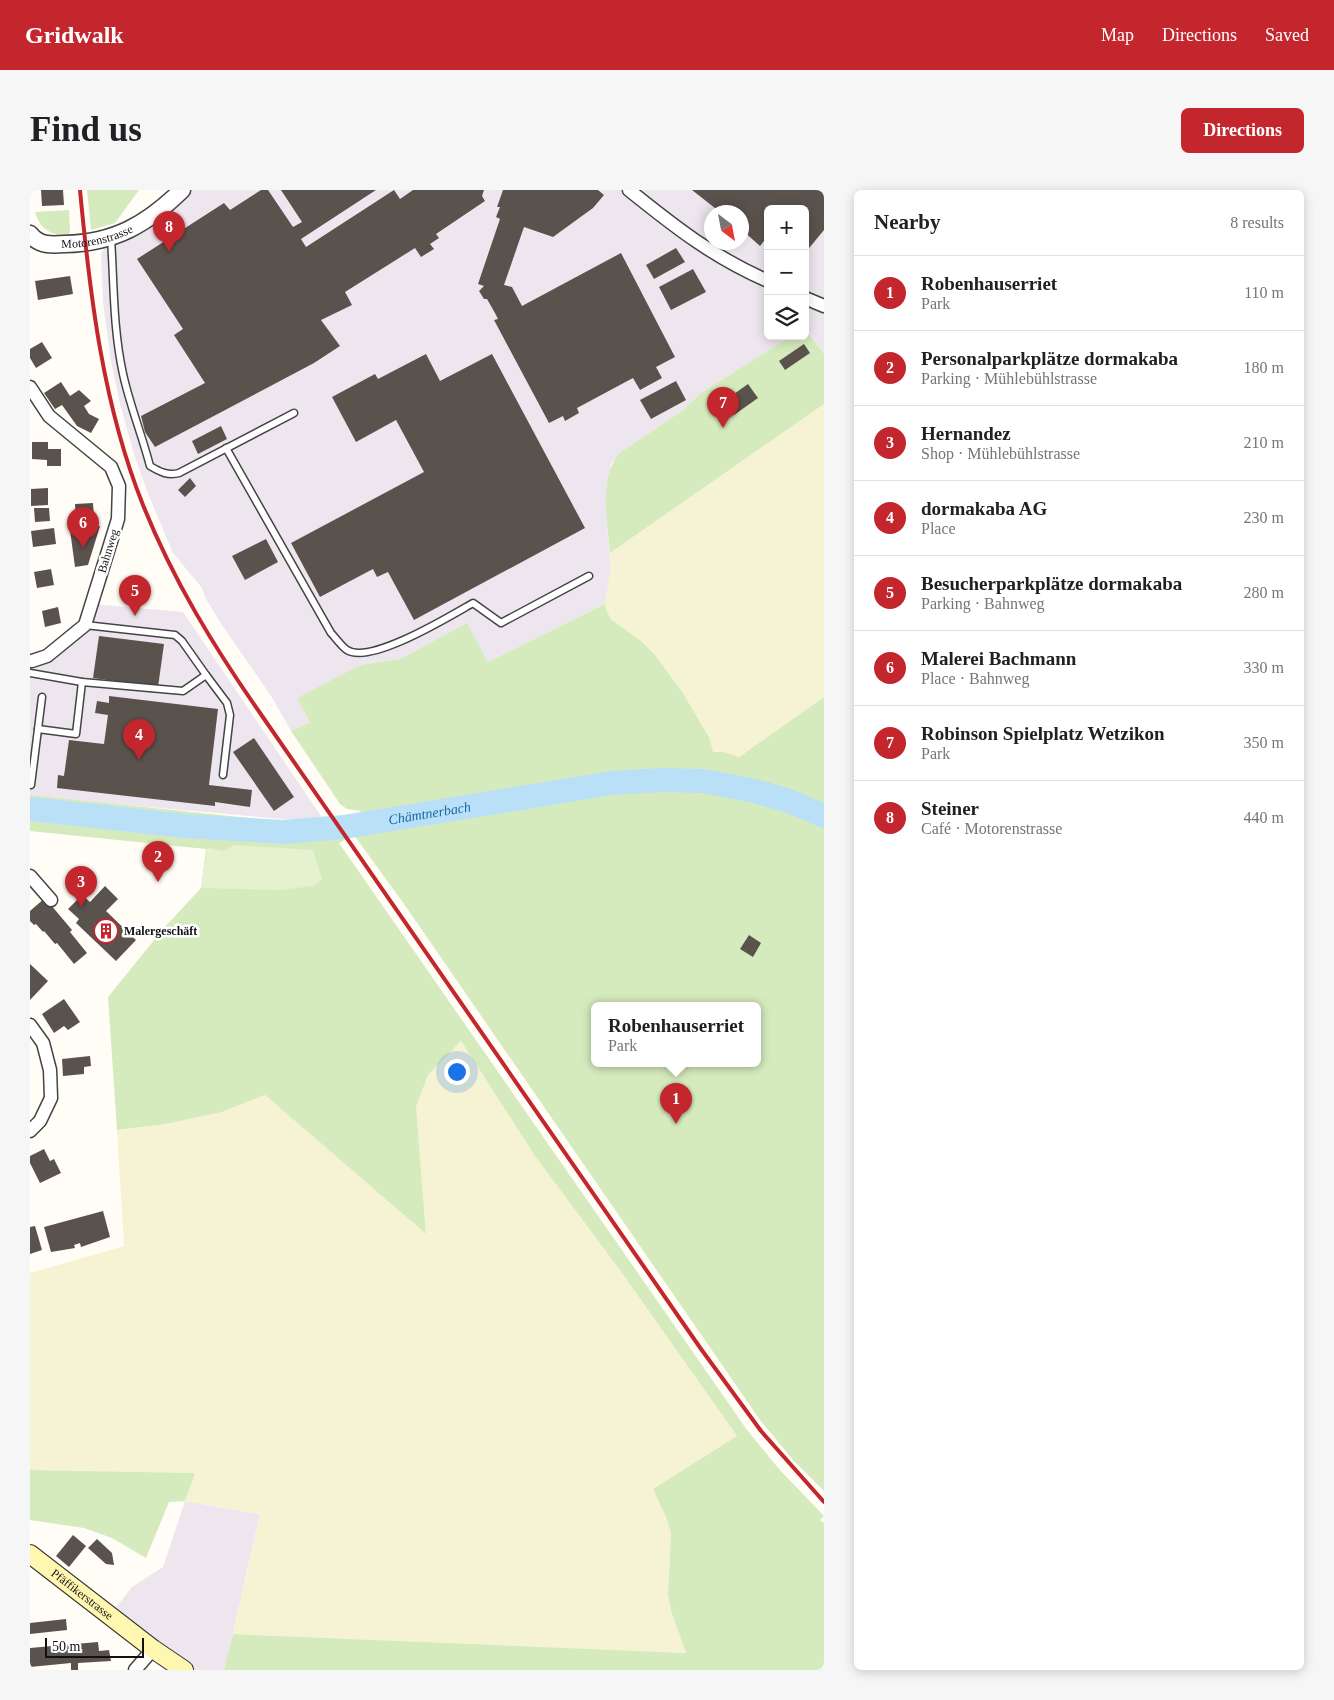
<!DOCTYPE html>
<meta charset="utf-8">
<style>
body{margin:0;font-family:"Times New Roman",serif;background:#f6f6f6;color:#202124}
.controls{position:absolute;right:15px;top:15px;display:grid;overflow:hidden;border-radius:8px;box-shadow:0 2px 12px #0003}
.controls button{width:45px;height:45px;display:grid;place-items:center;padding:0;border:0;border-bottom:1px solid #e0e0e0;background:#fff;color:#202124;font:25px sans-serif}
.compass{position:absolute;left:674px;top:15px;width:45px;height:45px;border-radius:50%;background:#fff;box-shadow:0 2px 12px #0003;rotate:148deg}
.scale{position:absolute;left:15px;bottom:12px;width:99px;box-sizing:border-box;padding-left:5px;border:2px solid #111;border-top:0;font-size:14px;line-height:18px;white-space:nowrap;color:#111;-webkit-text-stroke:4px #fff;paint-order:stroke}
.you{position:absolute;left:426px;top:881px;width:18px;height:18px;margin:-12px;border:4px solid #fff;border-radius:50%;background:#1a73e8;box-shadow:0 0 0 8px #1a73e833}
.badge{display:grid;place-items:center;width:32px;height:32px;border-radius:50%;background:#c4262e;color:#fff;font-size:16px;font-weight:700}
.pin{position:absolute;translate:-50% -41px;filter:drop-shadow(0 1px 2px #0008)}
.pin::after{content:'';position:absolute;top:26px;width:18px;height:15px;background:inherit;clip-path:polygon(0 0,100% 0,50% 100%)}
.popup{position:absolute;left:561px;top:812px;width:170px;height:65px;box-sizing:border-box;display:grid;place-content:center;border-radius:8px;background:#fff;filter:drop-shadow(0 1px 4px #0005);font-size:16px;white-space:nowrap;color:#757577}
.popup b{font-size:19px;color:#202124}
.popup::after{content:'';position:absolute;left:50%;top:100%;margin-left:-10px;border:10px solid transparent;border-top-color:#fff}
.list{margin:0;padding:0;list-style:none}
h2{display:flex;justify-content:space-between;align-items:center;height:65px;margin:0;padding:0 20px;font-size:21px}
h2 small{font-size:16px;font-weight:400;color:#757577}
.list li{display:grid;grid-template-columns:32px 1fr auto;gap:15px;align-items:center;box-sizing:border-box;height:75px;padding:0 20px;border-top:1px solid #e0e0e0}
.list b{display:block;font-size:19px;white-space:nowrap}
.list p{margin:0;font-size:16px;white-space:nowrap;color:#757577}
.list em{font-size:16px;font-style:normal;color:#757577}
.icon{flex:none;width:28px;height:28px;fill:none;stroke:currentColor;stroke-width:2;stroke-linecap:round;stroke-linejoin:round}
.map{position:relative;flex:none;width:794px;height:1480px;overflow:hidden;border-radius:8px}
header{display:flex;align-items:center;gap:30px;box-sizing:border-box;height:70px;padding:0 25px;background:#c4262e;color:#fff}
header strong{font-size:24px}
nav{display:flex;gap:28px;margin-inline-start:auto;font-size:18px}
.intro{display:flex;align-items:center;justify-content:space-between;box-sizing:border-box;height:120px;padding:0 30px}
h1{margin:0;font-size:35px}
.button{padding:12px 22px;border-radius:8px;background:#c4262e;color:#fff;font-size:18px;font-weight:700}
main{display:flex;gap:30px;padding:0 30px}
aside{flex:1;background:#fff;border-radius:8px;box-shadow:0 2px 12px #0003}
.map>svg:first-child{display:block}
</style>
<header>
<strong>Gridwalk</strong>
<nav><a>Map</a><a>Directions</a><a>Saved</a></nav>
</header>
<div class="intro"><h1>Find us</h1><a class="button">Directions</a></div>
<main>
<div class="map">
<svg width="794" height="1480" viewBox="0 0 794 1480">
<rect width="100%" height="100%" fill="#fffdf5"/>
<g fill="#eee6ef" fill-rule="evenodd">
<path d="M152,0H794V164L775,139V19H738V146H761L671,203L653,220L588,264L581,274L577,337L581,378L575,414L458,472L437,434L370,469L330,475L268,508L280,532L261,541L241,506L192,435L176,409L172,398L143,363L117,301L104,264L90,214L81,171L73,113L71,64L81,48ZM682,22H712V52H682Z"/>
<polygon points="62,414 153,422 293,629 295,636 276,631 61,612 0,605 0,478 2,471 55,435"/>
<polygon points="155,1311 230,1324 196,1474 194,1480 154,1480 80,1425 102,1397 133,1377"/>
</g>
<g fill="#f6f3d4">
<polygon points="794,214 794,507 709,567 693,562 682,562 679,547 673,536 653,503 625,465 611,451 582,430 577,422 575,414 581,378 580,363"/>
<polygon points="431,851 505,966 592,1083 707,1246 624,1299 636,1327 641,1343 638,1405 641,1421 656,1463 203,1444 230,1324 155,1311 164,1283 2,1280 0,1278 0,1083 94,1056 87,940 136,934 192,922 235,905 396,1044 386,917 398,885"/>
</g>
<g fill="#d5ebbd" fill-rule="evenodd">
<polygon points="57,0 109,0 85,33 61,40"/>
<path d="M39,20L40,41L38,46C20,45 10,39 5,22Z"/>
<path d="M775,139L794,164V214L580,363C577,331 569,292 588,264L653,220L671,203L761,146H775Z"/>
<path d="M575,414L577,422L582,430L611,451L625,465L653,503L679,547L683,562H693L709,567L794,507V1301L764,1271L730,1230L374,714L324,645L309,653L717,1240L749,1279L794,1326L790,1330L794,1333V1480H194L203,1444L656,1463L641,1421L638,1405L641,1343L636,1327L623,1299L707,1246L592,1083L505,966L431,851L398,885L386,917L396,1044L235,905L192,922L136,934L87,940L78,807L133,739L171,698L176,659L0,641V605L295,636C309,634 322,632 331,621L317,619L310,614L261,541L280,532L267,508L330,475L370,469L437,433L458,472ZM565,815H727V873H565Z"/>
<polygon points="0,1278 2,1280 165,1283 155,1311 139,1312 116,1368 82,1348 54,1338 0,1330"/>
</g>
<polygon fill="#e6f2cf" points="204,655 283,660 292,689 283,696 250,700 171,698 177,658 194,661"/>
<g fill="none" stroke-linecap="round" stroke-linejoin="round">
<path stroke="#b9e0f7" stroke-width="24" id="s1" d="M0,619L155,636L254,642L314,637L582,593L632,590L674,591L725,601L759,611L794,626"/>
</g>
<g fill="#5a524d">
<polygon points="11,0 33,0 34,15 12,16"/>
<polygon points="231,0 238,0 263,37 272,32 251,0 346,0 271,49 276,57 364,0 370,9 383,0 454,0 452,6 455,11 406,44 409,48 400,54 404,59 391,67 385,58 315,102 322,115 291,130 310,156 284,173 125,257 115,242 111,226 175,193 144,145 153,139 107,69 194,13 200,20"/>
<polygon points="473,0 568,0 574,5 563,18 523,47 494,37 474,95 482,97 492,116 591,63 645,167 626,177 632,188 610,200 603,188 547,218 549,223 535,231 533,226 519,233 464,130 468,129 465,123 457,109 454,109 449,101 454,96 448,94 470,29 466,27 470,17 467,17"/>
<polygon points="662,0 794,0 794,40 775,63 775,19 738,19 738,46 730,56 712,40 712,22 690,22"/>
<polygon points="646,58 655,72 624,89 616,75"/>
<polygon points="663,79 676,102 641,120 629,97"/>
<polygon points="40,86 43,104 8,110 5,91"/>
<polygon points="12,152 22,168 6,178 0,168 0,159"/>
<polygon points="774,154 780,163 755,180 749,171"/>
<polygon points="396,164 410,191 462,164 555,338 384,430 358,382 347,387 343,379 290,407 261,353 394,282 366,230 326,252 302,207 345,184 348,189"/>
<polygon points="646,191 656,210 621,229 610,210"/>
<polygon points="31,192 40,206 49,200 61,211 54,216 59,224 69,229 61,243 47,236 32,215 25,219 14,203"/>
<polygon points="718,194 728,208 704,225 694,211"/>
<polygon points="191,236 197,249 168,264 162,251"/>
<polygon points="2,252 18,252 18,259 31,259 31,276 17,276 17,270 2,269"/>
<polygon points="160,288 166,296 155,307 148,300"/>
<polygon points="18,298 18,315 1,316 1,299"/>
<polygon points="63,313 64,330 46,331 45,314"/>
<polygon points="4,318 19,318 20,331 5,332"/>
<polygon points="70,336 58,375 45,377 40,340"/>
<polygon points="24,338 26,354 3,357 1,341"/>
<polygon points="236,349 248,372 215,390 202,366"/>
<polygon points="21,379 24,395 7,398 4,382"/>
<polygon points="28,417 31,433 15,437 12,421"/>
<polygon points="69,446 134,454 128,497 63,488"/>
<polygon points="79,506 188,519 179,595 222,600 220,617 185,612 185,616 27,598 28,585 34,586 39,550 74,554 78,525 65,523 67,511 79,513"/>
<polygon points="224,548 264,607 244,621 203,562"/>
<polygon points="75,696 88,709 76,721 106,750 86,771 46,733 49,729 38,719 52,705 60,712"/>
<polygon points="15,708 42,740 40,742 57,763 44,774 27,753 25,754 14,741 13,742 6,734 4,735 0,731 0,721"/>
<polygon points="719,745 731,753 723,767 710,759"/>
<polygon points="0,774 18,791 0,810"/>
<polygon points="34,809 50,832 38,840 34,836 24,843 12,824"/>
<polygon points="60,866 61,876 54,877 54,884 33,886 32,869"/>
<polygon points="14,959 20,971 24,969 31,983 10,993 0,973 0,966"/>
<polygon points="73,1021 80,1047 51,1057 50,1053 44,1055 45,1058 21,1062 14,1037"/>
<polygon points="5,1036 12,1060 0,1064 0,1037"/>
<polygon points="43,1345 56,1356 39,1377 26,1366"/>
<polygon points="67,1349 82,1363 84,1375 76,1374 58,1358"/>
<polygon points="36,1429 37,1440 0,1444 0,1433"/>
<polygon points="68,1452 69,1461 79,1460 81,1471 48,1473 48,1480 41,1480 41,1473 0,1477 0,1458"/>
</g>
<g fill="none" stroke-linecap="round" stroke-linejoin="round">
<g stroke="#444" stroke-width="9">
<g id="service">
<path d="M81,48C84,94 83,138 93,184C100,216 112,245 120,276C130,282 138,286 149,283L264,223"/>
<path d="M196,258L301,443C306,448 311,456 317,460C340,475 420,426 443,413L471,433L559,386"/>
<polyline points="55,435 145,445 152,451 176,485"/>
<polyline points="0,483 52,492 153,501 176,485 197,513 200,525 193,585"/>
<polyline points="8,539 12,507"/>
<polyline points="1,595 8,539 46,544 52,492"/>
</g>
</g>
<g stroke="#444" stroke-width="15">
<g id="minor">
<path d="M599,0C645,37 683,67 738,91"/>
<polyline points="775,108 794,116"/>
<polyline points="0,197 19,226 81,277 89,296 88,329 55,435 17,466 2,471"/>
<polyline points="0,686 21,710"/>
<polyline points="0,835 13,853 20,880 21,908 10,931 0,941"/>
<polyline points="105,1480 123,1459"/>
</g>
</g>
<g stroke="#444" stroke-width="19">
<g id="tertiary">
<path id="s2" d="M0,44C9,56 22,55 35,54C85,53 117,34 152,0"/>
</g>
</g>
<g stroke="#333" stroke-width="20">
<g id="secondary">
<path id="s3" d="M0,1364L123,1459L154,1480"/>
</g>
</g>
<use href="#service" stroke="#fff" stroke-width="6"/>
<use href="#minor" stroke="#fff" stroke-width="12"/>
<use href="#tertiary" stroke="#fff" stroke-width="16"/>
<use href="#secondary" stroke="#fff6b0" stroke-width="18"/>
<path stroke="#c4262e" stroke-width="4" d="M50,0C60,106 73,215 113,315C143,390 184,457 230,523L671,1159L731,1241L794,1312"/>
</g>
<defs>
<g id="building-ring" transform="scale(1.25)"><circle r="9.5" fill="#fff" stroke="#c4262e" stroke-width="1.5"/><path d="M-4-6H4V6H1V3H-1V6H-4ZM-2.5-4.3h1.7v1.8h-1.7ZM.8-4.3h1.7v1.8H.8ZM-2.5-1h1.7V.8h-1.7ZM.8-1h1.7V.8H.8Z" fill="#c4262e"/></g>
</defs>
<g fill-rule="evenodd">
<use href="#building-ring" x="76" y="741"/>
</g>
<g text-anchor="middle" stroke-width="5" stroke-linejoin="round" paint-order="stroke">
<g font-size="12" fill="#111" stroke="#fff">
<text dy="4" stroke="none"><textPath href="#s2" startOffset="71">Motorenstrasse</textPath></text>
<text transform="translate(78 361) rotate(-73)" y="4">Bahnweg</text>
<text dy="4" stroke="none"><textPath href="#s3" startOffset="66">Pfäffikerstrasse</textPath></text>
</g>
<g font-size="12" font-weight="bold" fill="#111" stroke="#fff" text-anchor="start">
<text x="94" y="745">Malergeschäft</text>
</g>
<g font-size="14" font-style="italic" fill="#1768a6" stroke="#fff">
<text dy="5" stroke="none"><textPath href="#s1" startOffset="402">Chämtnerbach</textPath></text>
</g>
</g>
</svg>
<div class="controls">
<button>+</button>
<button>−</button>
<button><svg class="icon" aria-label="layers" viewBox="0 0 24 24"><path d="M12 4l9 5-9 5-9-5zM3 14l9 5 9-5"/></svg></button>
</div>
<svg class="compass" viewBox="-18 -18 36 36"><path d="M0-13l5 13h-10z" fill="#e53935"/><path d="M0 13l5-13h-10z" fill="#757577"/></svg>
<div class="scale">50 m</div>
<div class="you"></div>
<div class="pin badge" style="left:646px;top:934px">1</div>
<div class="popup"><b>Robenhauserriet</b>Park</div>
<div class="pin badge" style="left:128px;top:692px">2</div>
<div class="pin badge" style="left:51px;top:717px">3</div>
<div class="pin badge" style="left:109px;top:570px">4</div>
<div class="pin badge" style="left:105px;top:426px">5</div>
<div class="pin badge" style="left:53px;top:358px">6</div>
<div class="pin badge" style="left:693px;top:238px">7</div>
<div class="pin badge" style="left:139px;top:62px">8</div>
</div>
<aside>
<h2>Nearby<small>8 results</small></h2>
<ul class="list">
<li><span class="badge">1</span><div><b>Robenhauserriet</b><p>Park</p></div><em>110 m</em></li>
<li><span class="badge">2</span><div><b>Personalparkplätze dormakaba</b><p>Parking · Mühlebühlstrasse</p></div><em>180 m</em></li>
<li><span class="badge">3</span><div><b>Hernandez</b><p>Shop · Mühlebühlstrasse</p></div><em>210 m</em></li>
<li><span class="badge">4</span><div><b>dormakaba AG</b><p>Place</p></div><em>230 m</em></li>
<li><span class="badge">5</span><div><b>Besucherparkplätze dormakaba</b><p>Parking · Bahnweg</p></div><em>280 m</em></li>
<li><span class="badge">6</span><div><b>Malerei Bachmann</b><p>Place · Bahnweg</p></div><em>330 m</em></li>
<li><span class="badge">7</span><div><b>Robinson Spielplatz Wetzikon</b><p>Park</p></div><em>350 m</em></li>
<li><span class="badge">8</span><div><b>Steiner</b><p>Café · Motorenstrasse</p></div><em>440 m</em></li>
</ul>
</aside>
</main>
